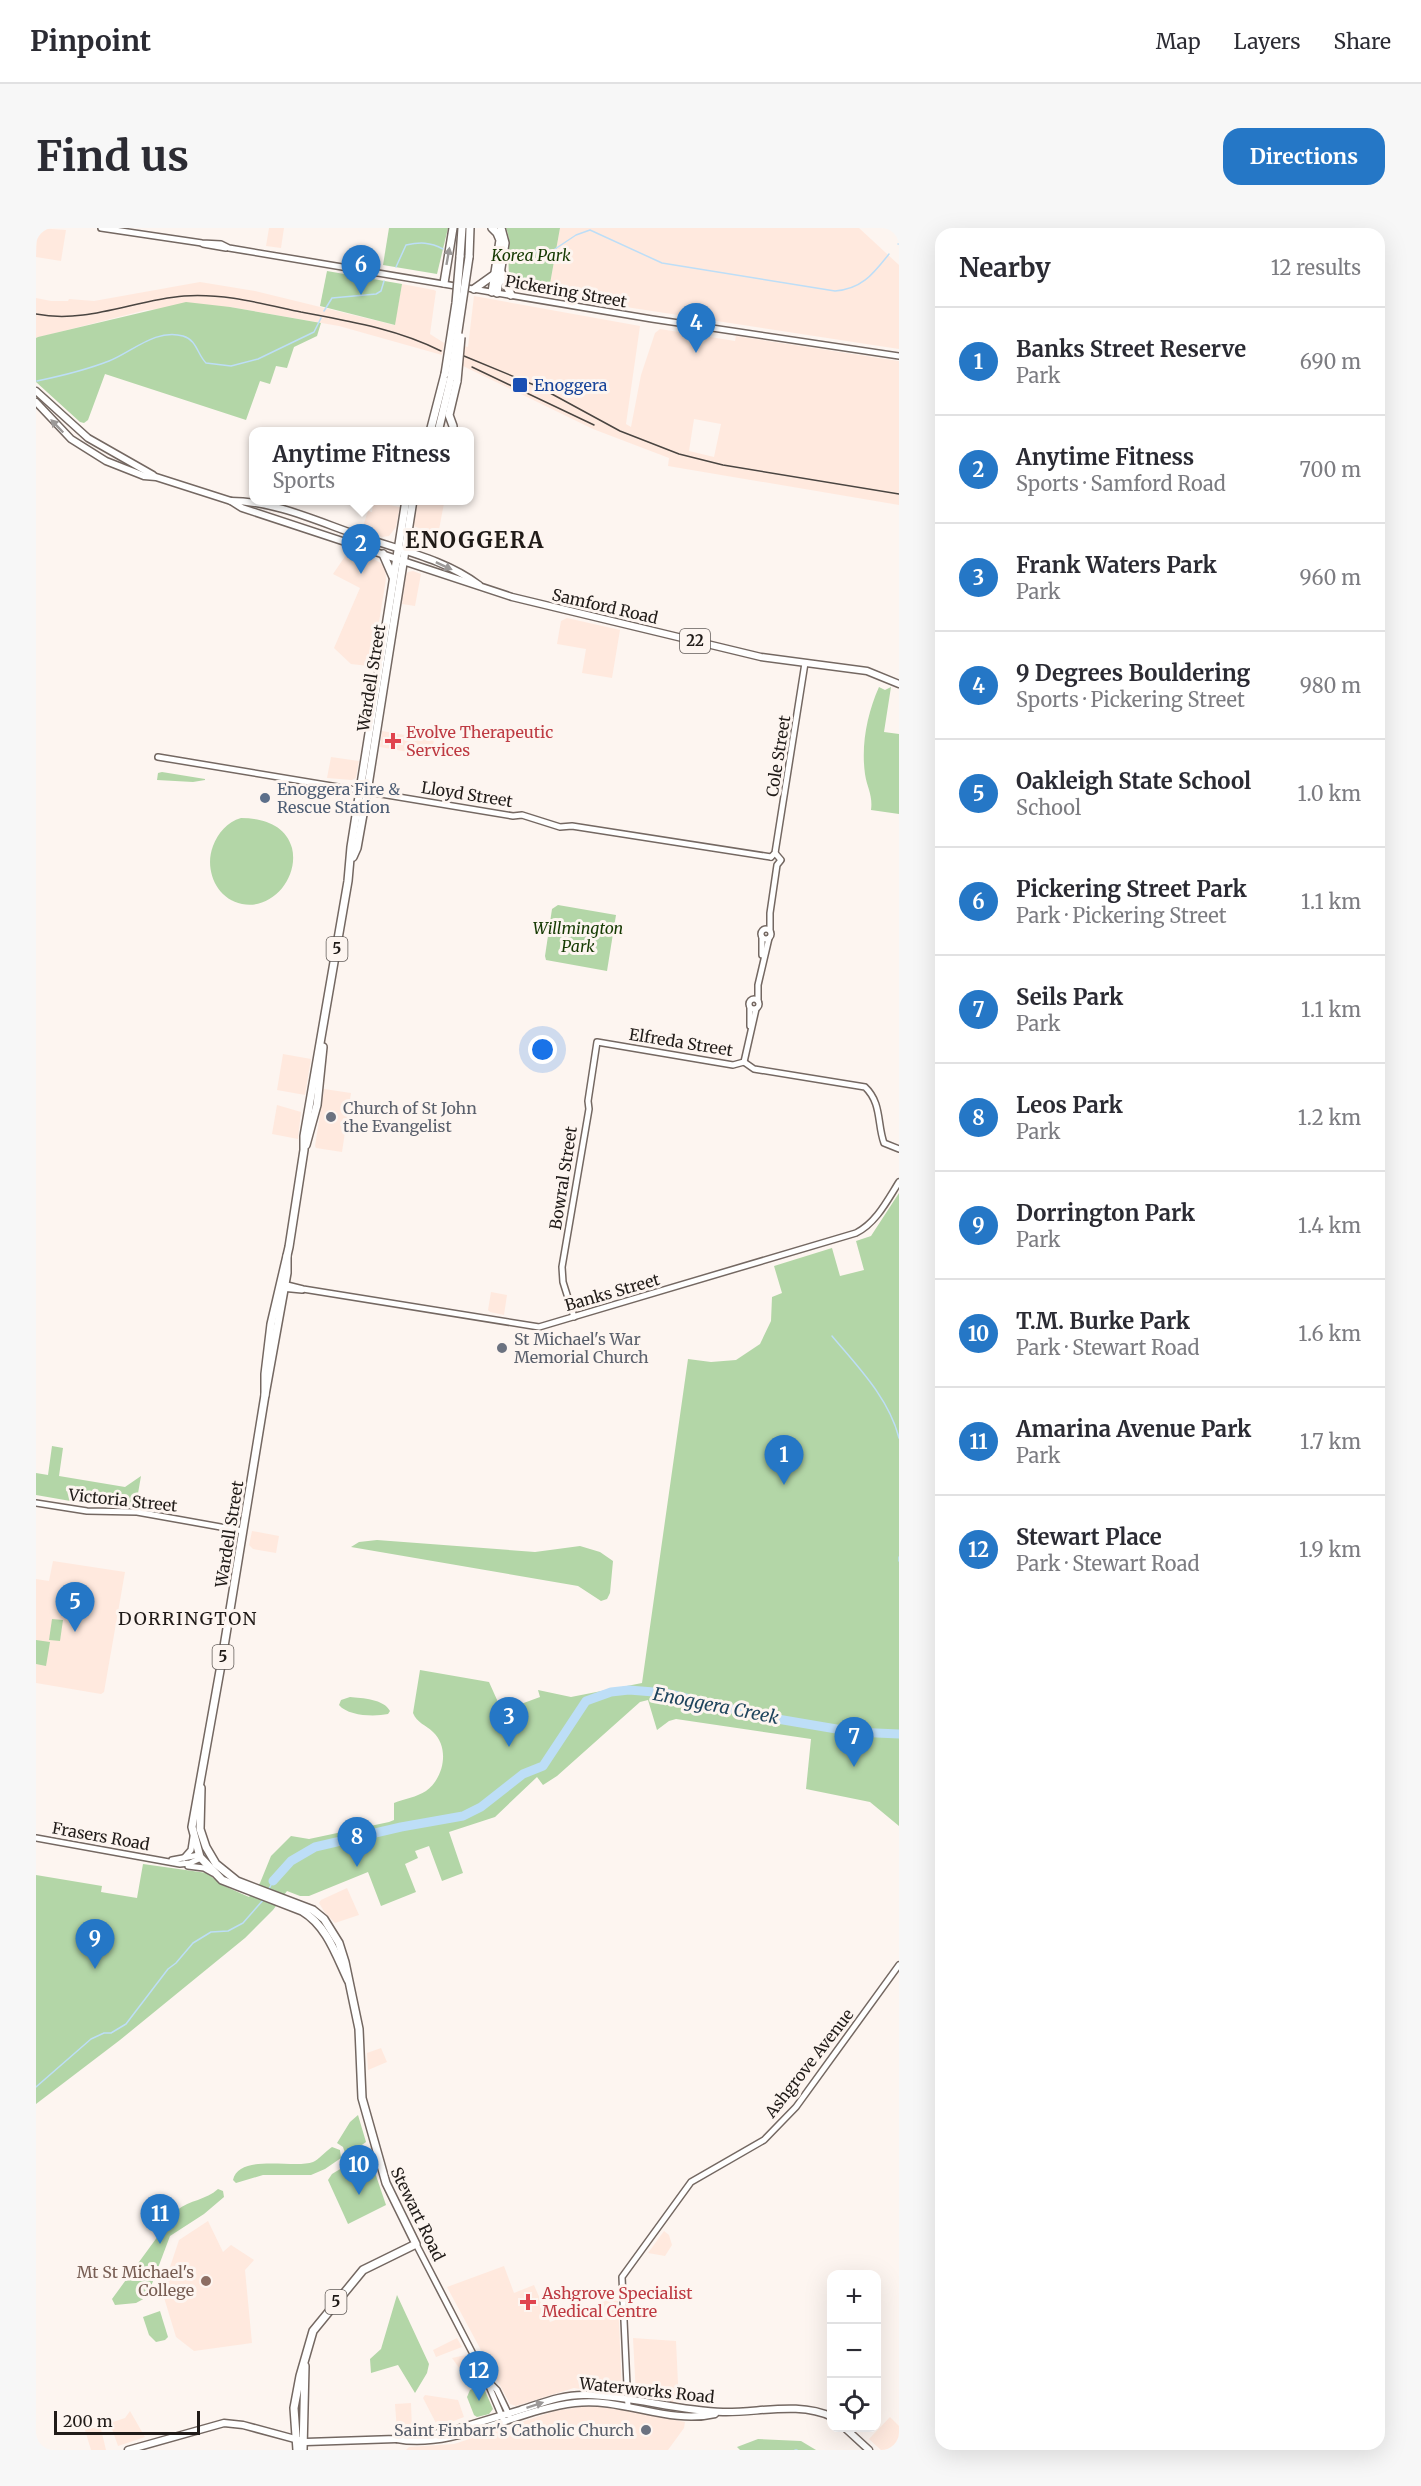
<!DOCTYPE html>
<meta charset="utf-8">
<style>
body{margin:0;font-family:Merriweather,serif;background:#f7f7f7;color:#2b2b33}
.controls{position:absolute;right:18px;bottom:18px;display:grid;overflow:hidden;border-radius:12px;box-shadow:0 6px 24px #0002}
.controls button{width:54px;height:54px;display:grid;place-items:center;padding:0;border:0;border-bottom:2px solid #e1e1e2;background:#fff;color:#2b2b33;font:30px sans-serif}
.scale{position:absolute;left:18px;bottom:15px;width:146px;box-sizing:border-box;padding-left:6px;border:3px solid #201b18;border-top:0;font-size:16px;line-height:21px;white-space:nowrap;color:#201b18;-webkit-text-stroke:4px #fdf5f0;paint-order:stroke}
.you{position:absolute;left:507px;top:822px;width:21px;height:21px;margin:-15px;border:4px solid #fff;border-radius:50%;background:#1a73e8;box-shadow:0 0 0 9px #1a73e833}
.badge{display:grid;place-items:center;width:39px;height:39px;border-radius:50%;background:#2577c6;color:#fff;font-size:20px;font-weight:700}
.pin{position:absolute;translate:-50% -50px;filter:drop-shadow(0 2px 3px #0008)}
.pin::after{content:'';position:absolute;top:32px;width:21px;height:18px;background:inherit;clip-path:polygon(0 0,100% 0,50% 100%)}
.popup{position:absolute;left:213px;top:199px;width:225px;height:78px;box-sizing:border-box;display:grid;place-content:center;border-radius:12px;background:#fff;filter:drop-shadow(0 2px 4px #0005);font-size:20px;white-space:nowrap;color:#7c7c81}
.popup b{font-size:22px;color:#2b2b33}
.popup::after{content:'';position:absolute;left:50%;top:100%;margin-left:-12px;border:12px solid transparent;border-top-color:#fff}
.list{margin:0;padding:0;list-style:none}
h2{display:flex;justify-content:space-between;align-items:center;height:78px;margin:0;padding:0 24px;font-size:26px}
h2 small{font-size:20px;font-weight:400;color:#7c7c81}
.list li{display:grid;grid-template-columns:39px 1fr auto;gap:18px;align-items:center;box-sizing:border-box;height:108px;padding:0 24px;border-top:2px solid #e1e1e2}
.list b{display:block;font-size:22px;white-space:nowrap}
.list p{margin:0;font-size:20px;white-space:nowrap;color:#7c7c81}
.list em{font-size:20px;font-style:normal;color:#7c7c81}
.icon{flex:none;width:33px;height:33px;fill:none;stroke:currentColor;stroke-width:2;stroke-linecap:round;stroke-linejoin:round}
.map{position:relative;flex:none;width:863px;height:2222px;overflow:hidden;border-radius:18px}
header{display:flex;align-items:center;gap:36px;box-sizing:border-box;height:84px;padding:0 30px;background:#fff;border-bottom:2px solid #e1e1e2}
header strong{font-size:28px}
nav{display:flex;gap:33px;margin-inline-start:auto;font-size:21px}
.intro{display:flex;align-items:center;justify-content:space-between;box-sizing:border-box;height:144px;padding:0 36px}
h1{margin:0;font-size:42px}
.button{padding:15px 27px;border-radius:18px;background:#2577c6;color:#fff;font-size:21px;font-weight:700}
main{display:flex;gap:36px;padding:0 36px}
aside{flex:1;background:#fff;border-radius:18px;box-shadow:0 6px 24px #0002}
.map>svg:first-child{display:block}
</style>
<header>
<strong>Pinpoint</strong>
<nav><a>Map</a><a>Layers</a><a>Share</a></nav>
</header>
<div class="intro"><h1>Find us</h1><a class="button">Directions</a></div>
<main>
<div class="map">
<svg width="863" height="2222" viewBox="0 0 863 2222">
<rect width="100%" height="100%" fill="#fdf5f0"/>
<g fill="#ffe9de" fill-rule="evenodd">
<polygon points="1,0 30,2 25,33 0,29"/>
<polygon points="233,0 248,0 245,20 230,18"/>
<polygon points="524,0 823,0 863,37 863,121 512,67"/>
<polygon points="164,54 219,63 358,97 366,56 398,62 400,63 394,106 408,115 406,127 303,98 194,79 110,82 0,110 0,70 15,73 32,73 33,71 58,73"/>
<path d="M438,68L604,98L590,196L595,199L605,147L619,105L624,101L699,113L700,108L863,133V277L632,238L633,230L557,201L425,137L428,118L432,119ZM658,191L685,196L678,229L653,223Z"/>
<polygon points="380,273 408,275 402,307 377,298"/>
<polygon points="337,274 364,279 360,299 353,308 346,309 326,301 332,283 336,284"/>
<polygon points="312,324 339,332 345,335 349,341 350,351 338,425 336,436 332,438 315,436 298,420 324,360 297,346"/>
<polygon points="377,343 385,346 379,378 366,376 370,347 372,344"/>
<polygon points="531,390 584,402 576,450 546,445 550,421 521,416 525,393"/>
<polygon points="346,503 398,512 395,528 344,519"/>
<polygon points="295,529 323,533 320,550 316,552 291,550"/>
<polygon points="247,826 275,831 269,867 241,862"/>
<polygon points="288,861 315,865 306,924 280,920 279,918"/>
<polygon points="241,877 265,884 262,911 236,906"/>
<polygon points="455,1064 471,1067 468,1087 454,1084 452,1082"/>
<polygon points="216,1303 243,1308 240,1325 217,1321 213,1317"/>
<polygon points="17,1333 89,1344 68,1464 65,1466 0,1455 0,1351 13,1353"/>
<polygon points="311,1660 323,1687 299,1695 289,1685 283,1675 285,1672"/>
<polygon points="345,1820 351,1834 332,1842 331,1825"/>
<polygon points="172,1993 187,2024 195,2017 218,2032 209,2042 216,2115 158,2123 140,2109 126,2063 143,2012"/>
<polygon points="628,2003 633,2007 636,2017 629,2028 612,2025"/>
<polygon points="468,2038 478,2065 498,2057 514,2094 574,2071 582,2073 586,2165 580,2167 538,2160 480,2178 474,2176 411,2059"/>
<polygon points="421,2110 426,2119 400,2129 397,2122"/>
<polygon points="597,2110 640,2113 643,2177 600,2168"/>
<polygon points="430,2127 443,2149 433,2154 416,2130"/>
<polygon points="389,2167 422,2172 428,2189 402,2199 387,2170"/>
<polygon points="375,2175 376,2202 361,2203 359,2176"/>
<polygon points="551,2178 584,2181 649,2194 648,2200 632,2222 370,2222 373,2219 418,2216 519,2183"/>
<polygon points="94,2183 109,2209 82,2218 74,2195 89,2190"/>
<polygon points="854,2189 863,2198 863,2222 845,2222 833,2211"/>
<polygon points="61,2199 65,2201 70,2222 55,2222 49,2202"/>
</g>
<g fill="#b3d6a7">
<polygon points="353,0 412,0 401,46 347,37"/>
<path d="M470,0H524L512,67L480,61L475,56C469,36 477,16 470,0Z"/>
<polygon points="291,43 366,56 359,97 284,78"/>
<polygon points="150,74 194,79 285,95 281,108 258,119 251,140 240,138 234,156 224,153 210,192 69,146 52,192 48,195 44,194 0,154 0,110 2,109"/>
<path d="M843,459L849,462L855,459L848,504L863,506V586L835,582C837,567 831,560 829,546C825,517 831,486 843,459Z"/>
<polygon points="126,544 169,551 169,552 157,554 121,552 122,545"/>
<path d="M205,590C227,590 250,597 256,620C263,649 237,682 206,676C180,671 168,641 177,618C182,605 191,594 205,590Z"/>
<polygon points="522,677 580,687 571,743 510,732 509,728 516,681"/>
<path d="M863,965V1598L834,1574L770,1561L775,1511L640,1491L633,1493L621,1502L612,1472L604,1474L521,1548L507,1557L501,1549L459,1589L413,1604L427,1645L406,1653L393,1618L379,1623L382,1630L369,1636L380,1664L345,1678L332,1644L273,1668H264L251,1663L237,1682L209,1710L84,1812L0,1876V1647L66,1658L65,1664L101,1670L107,1636L171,1645L186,1657L213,1669L224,1655L235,1628L255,1608L273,1611L353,1594L358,1592V1575C368,1571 381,1569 390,1563C408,1550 414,1520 397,1504C390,1497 381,1495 377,1485L384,1442L453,1454L466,1483L504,1469L502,1462L535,1469L606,1455L652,1131L675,1134L700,1132L724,1116L735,1093L736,1069L746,1065L738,1038L796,1020L804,1048L828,1042L820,1013L835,1008Z"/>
<polygon points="16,1218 27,1220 23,1248 89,1259 105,1248 100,1277 46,1275 0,1267 0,1245 12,1247"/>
<polygon points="341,1312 499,1324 544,1318 564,1324 577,1333 574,1365 571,1371 565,1373 542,1358 315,1319 323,1314"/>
<polygon points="16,1391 27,1392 24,1413 13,1412"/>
<polygon points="0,1412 14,1414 10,1438 0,1436"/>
<path d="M314,1469C326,1470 348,1471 354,1483L352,1486C338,1489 312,1488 303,1477L305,1472Z"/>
<polygon points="322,1887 330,1914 310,1928 307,1919 301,1915 314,1894"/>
<path d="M296,1919L304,1922L305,1930L289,1941L275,1947H227L200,1955L197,1952C203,1925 259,1941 277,1934C282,1932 290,1923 296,1919Z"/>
<polygon points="332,1924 350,1977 312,1996 292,1952 296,1946"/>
<path d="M182,1961L187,1963L188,1969L168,1986L134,2008L111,2069L100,2075L79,2077L76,2071L141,1982C154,1972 170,1972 182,1961Z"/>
<polygon points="361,2067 393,2136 391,2145 379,2165 362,2137 335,2145 334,2131 345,2121"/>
<polygon points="124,2083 132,2109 129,2112 120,2114 113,2107 107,2089"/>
<polygon points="446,2156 457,2181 453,2186 441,2189 438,2187 431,2169 434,2162"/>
<polygon points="722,2211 765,2213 780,2222 704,2222 701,2219"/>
</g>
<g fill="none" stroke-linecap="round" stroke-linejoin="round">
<g stroke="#bddef7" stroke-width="1.5">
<polyline points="862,16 863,16"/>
<path d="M475,25L516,23L540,7L554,2L626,35L799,63C826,61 837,46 853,26"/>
<path d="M360,39L370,17C384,14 394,14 407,21"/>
<polyline points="288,83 296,70 340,66 345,63 348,53"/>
<path d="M1,153C25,148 50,142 73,133C96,124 120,100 147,108C161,112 161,126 170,135L195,138L222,131L278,104L285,90"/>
<path d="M796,1108C821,1138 853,1170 863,1210"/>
<polyline points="863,1329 863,1333"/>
<polyline points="233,1661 237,1653"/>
<polyline points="0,1859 55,1811 68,1805 75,1805 90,1796 132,1741 140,1735 157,1715 175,1704 192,1703 207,1695 228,1671"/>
<polyline points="759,2222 761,2222"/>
</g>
<polyline stroke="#bddef7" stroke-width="9" points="237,1653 255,1633 279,1619 365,1599 427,1588 445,1579 487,1546 507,1538 550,1473 575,1464 593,1462 630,1465 724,1488 818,1504 863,1506"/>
<g stroke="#746862" stroke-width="8">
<g id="secondary">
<polyline points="65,0 166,15 185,16 193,20 616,91 863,128"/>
<polyline points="167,16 190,20"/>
<polyline points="122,529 477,588 486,587 524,599 536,598 735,629"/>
<polyline points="735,629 739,625 769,435"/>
<circle cx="730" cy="706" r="5"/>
<polyline points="734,702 734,685 741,637 745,632 739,625"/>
<polyline points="726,727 726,709"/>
<circle cx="718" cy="776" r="5"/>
<polyline points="722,773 722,757 733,710"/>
<polyline points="714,798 714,780"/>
<path d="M708,834L718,841L829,859C846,875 841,896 848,915L863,921"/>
<polyline points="708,834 720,781"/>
<path d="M247,1056L267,1061L503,1099L820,1005C840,995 851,973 863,954"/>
<polyline points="245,1060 266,1062"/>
<polyline points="538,1089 527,1054 526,1039 553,881 552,873 561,814 697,837 708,834"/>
<polyline points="0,1275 51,1283 101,1284 207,1303"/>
<polyline points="0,1610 144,1636 154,1635 165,1630"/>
<polyline points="148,1630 155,1622 157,1609"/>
<polyline points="136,1632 163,1627"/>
<polyline points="152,1638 168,1640 177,1645"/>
<polyline points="380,2016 450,2151 467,2191"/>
<polyline points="450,2151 461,2162 473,2187"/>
<polyline points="592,2179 586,2049 655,1954 728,1912 760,1879 863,1737"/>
</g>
</g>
<g stroke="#746862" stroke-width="9">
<g id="primary">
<polyline points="0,163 52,210 117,247"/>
<polyline points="0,174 35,211 70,233 108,248 120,249 195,273 206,280 476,369 725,429 831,443 863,456"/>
<path d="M195,273C239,273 283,294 324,308C363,322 409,331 443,357"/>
<polyline points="809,2200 833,2222"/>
<path d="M361,2211C417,2222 483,2181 539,2175C586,2169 632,2197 679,2186"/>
<path d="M92,2222L188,2195L207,2197L270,2214L360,2211C377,2205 396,2208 414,2203C438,2196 461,2189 484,2182C506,2175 527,2166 551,2167C597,2168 641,2183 687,2184C721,2185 764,2173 796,2189"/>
</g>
</g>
<g stroke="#746862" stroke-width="10">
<g id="highway">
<polyline points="456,0 461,5 464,12 456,64"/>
<polyline points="424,29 426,0"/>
<polyline points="433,29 434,0"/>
<polyline points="465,44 475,67"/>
<polyline points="408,55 417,0"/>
<polyline points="438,61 459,46"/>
<polyline points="461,65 469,15 465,0"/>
<polyline points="417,198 413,187 421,153"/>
<polyline points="394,204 409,146"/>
<polyline points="402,204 415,150"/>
<polyline points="347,326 357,349"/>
<polyline points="317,629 321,620 331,564 377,272"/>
<polyline points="270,917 281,877 287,819"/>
<path d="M251,1028V1045L229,1167L185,1437L156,1599L164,1629L186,1652L266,1683C291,1698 300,1727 312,1752"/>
<polyline points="229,1167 229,1146 235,1096 253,1019 268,922 268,908 312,653 315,619 370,272"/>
<polyline points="165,1560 164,1601 170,1619 180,1636 201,1653 277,1682 288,1691 303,1715 309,1734 323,1801 326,1870 350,1955 380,2016 327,2042 277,2103 264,2148 258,2180 261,2222"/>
<polyline points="267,2222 269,2138"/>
</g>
</g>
<use href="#secondary" stroke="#fff" stroke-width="5"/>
<use href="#primary" stroke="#fff" stroke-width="6"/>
<use href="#highway" stroke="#fff" stroke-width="7"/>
<g stroke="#4a4541" stroke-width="1.5">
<path d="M0,86C51,96 98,72 148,68C188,65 227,76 265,84C313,93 361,101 405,123"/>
<polyline points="428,128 503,159 584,203 643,226 687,237 863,266"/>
<polyline points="436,139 558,197"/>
</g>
<g stroke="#746862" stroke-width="10" stroke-linecap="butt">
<g id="highway-bridge">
<polyline points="409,146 420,75 424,29"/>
<polyline points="415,150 433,29"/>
<polyline points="421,153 425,109"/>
</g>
</g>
<use href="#highway-bridge" stroke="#fff" stroke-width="7"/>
</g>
<defs><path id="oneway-solid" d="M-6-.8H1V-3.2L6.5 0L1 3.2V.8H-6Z" transform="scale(1.5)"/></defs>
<g fill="#9b9897">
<use href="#oneway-solid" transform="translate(412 28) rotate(-80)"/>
<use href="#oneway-solid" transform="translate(21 198) rotate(-134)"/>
<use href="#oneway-solid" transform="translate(408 338) rotate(25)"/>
<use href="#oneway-solid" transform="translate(499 2177) rotate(-18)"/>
</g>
<rect fill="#1a4fb4" stroke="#fdf5f0" stroke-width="2" x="476" y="149" width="16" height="16" rx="3"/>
<g fill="#e0444e" stroke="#fdf5f0" stroke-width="2">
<path d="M354 504h6v6h6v6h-6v6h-6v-6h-6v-6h6z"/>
<path d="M489 2065h6v6h6v6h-6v6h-6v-6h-6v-6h6z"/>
</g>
<circle fill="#5c6f8a" stroke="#fdf5f0" stroke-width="2" cx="229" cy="570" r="6"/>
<g fill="#6b7280" stroke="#fdf5f0" stroke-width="2">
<circle cx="295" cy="889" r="6"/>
<circle cx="466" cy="1120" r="6"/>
<circle cx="610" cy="2202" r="6"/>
</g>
<circle fill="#8d6e63" stroke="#fdf5f0" stroke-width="2" cx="170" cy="2053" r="6"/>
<g text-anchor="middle" stroke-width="6" stroke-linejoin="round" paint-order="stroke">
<g fill="#fdf5f0" stroke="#625c59" stroke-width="1.5">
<rect x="644" y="401" width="30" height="24" rx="4.5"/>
<rect x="290.5" y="709" width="21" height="24" rx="4.5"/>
<rect x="176.5" y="1417" width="21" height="24" rx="4.5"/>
<rect x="289.5" y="2062" width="21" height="24" rx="4.5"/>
</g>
<g font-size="15" font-weight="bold" fill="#201b18">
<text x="659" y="418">22</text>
<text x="301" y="726">5</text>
<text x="187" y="1434">5</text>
<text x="300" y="2079">5</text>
</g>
<g font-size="16" font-style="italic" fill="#163a03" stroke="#fdf5f0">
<text x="495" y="33">Korea Park</text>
<text x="542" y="706">Willmington<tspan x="542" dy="18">Park</tspan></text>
</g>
<g font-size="16" fill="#201b18" stroke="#fdf5f0">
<text transform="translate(530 63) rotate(10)" y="6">Pickering Street</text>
<text transform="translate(569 378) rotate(13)" y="6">Samford Road</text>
<text transform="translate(335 450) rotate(-81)" y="6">Wardell Street</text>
<text transform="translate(742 528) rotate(-81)" y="6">Cole Street</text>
<text transform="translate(431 566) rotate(9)" y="6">Lloyd Street</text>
<text transform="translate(645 814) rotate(9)" y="6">Elfreda Street</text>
<text transform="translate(527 950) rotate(-81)" y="6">Bowral Street</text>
<text transform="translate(576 1064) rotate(-16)" y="6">Banks Street</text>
<text transform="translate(87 1272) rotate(6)" y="6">Victoria Street</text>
<text transform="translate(193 1306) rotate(-81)" y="6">Wardell Street</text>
<text transform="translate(65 1608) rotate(10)" y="6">Frasers Road</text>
<text transform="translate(773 1835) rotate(-52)" y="6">Ashgrove Avenue</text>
<text transform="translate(382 1986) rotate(64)" y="6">Stewart Road</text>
<text transform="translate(611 2162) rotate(6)" y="6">Waterworks Road</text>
</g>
<g font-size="16" fill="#164399" stroke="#fdf5f0" text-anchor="start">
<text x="498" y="163">Enoggera</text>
</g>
<g font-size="16" fill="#be3a42" stroke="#fdf5f0" text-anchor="start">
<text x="370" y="510">Evolve Therapeutic<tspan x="370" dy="18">Services</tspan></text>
<text x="506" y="2071">Ashgrove Specialist<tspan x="506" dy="18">Medical Centre</tspan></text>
</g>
<g font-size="16" fill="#4e5e75" stroke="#fdf5f0" text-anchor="start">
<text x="241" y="567">Enoggera Fire &amp;<tspan x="241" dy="18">Rescue Station</tspan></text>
</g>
<g font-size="16" fill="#5b616d" stroke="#fdf5f0" text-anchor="start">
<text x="307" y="886">Church of St John<tspan x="307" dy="18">the Evangelist</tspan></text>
<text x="478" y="1117">St Michael's War<tspan x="478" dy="18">Memorial Church</tspan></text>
<text x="598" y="2208" text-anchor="end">Saint Finbarr's Catholic Church</text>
</g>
<g font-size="16" fill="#785e54" stroke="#fdf5f0" text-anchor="end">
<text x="158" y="2050">Mt St Michael's<tspan x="158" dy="18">College</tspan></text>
</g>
<g font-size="18" letter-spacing="1.5" fill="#201b18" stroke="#fdf5f0">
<text x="152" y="1397">DORRINGTON</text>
</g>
<g font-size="18" font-style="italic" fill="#1e445d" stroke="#fdf5f0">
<text transform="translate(680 1478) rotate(11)" y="6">Enoggera Creek</text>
</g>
<g font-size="22" font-weight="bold" letter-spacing="1.5" fill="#201b18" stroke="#fdf5f0">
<text x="439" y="320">ENOGGERA</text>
</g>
</g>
</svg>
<div class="controls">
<button>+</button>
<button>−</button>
<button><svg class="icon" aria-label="locate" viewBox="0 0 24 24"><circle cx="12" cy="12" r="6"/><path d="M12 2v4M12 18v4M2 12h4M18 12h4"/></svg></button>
</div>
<div class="scale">200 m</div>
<div class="you"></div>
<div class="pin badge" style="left:748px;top:1257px">1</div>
<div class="pin badge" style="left:325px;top:346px">2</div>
<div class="popup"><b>Anytime Fitness</b>Sports</div>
<div class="pin badge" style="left:473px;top:1519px">3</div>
<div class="pin badge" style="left:660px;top:125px">4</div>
<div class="pin badge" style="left:39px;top:1404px">5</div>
<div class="pin badge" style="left:325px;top:67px">6</div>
<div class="pin badge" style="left:818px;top:1539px">7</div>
<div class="pin badge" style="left:321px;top:1639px">8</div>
<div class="pin badge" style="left:59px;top:1741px">9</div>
<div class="pin badge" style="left:323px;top:1967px">10</div>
<div class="pin badge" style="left:124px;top:2016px">11</div>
<div class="pin badge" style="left:443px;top:2173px">12</div>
</div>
<aside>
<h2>Nearby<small>12 results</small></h2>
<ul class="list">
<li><span class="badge">1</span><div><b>Banks Street Reserve</b><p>Park</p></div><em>690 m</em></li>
<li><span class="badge">2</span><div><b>Anytime Fitness</b><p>Sports · Samford Road</p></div><em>700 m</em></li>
<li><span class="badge">3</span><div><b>Frank Waters Park</b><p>Park</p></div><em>960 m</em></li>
<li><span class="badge">4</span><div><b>9 Degrees Bouldering</b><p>Sports · Pickering Street</p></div><em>980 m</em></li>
<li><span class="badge">5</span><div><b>Oakleigh State School</b><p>School</p></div><em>1.0 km</em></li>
<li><span class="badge">6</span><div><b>Pickering Street Park</b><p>Park · Pickering Street</p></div><em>1.1 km</em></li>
<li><span class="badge">7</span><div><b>Seils Park</b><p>Park</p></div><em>1.1 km</em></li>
<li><span class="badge">8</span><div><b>Leos Park</b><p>Park</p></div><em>1.2 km</em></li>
<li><span class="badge">9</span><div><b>Dorrington Park</b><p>Park</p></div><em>1.4 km</em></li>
<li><span class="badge">10</span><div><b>T.M. Burke Park</b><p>Park · Stewart Road</p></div><em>1.6 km</em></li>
<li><span class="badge">11</span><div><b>Amarina Avenue Park</b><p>Park</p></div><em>1.7 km</em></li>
<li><span class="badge">12</span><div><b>Stewart Place</b><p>Park · Stewart Road</p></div><em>1.9 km</em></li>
</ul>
</aside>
</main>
